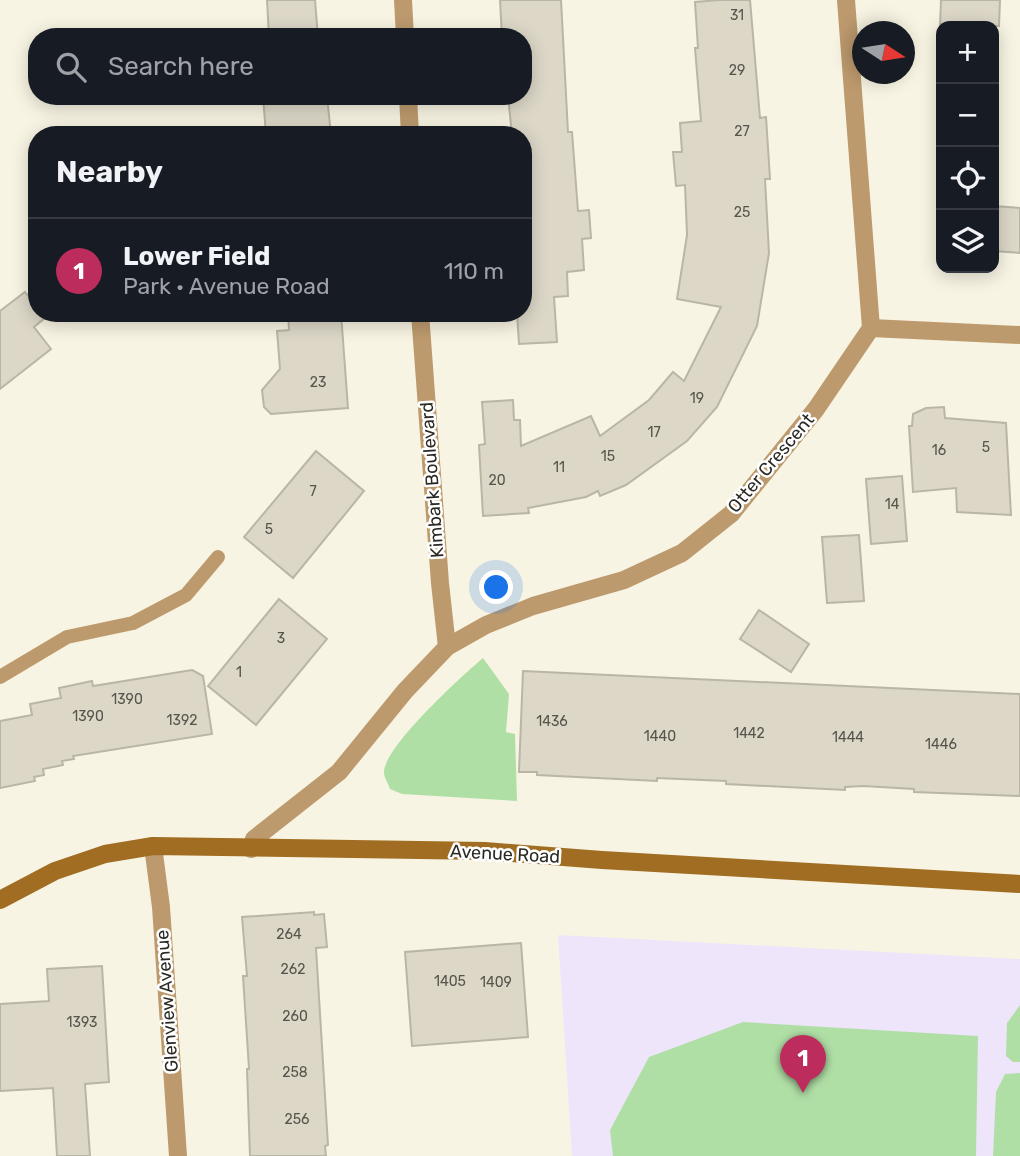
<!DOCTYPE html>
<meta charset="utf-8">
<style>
body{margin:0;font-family:Rubik,sans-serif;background:#20242c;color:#f1f3f6}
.controls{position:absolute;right:21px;top:21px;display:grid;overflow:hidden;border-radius:14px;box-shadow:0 4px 18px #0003}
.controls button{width:63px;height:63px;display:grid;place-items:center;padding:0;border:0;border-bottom:2px solid #363941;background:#171b24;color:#f1f3f6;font:35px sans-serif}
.compass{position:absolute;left:852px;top:21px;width:63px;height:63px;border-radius:50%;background:#171b24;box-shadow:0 4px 18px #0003;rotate:102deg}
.you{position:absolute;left:497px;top:588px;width:24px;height:24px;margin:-18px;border:5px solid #fff;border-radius:50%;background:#1a73e8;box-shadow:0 0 0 10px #1a73e833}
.badge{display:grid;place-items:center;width:46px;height:46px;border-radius:50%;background:#bc2d5d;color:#fff;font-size:23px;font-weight:700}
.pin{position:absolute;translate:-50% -58px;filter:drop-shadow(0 2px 4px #0008)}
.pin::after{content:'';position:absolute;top:37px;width:24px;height:21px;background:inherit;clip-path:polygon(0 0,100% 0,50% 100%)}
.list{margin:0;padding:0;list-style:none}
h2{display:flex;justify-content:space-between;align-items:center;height:91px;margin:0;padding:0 28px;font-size:30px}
h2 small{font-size:23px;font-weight:400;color:#9ea1a6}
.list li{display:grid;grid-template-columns:46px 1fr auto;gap:21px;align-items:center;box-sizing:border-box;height:105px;padding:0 28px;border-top:2px solid #363941}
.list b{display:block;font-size:26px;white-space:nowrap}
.list p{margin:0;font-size:23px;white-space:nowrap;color:#9ea1a6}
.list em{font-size:23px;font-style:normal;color:#9ea1a6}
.icon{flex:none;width:38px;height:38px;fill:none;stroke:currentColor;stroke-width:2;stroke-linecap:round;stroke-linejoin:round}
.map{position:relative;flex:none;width:1020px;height:1156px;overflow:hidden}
.search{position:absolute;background:#171b24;box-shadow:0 4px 18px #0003;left:28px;top:28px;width:504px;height:77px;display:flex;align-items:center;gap:18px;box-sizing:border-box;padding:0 24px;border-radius:28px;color:#9ea1a6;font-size:26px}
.panel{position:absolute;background:#171b24;box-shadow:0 4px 18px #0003;left:28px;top:126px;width:504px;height:196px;border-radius:28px}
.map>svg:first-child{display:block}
</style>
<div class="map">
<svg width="1020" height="1156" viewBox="0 0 1020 1156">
<rect width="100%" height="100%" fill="#f8f4e3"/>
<polygon fill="#eee5fa" points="558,935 1020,959 1020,1156 572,1156"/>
<g fill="#b0dfa6">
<path d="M483,658L509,694L506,732L515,734L517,801L402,794L390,789C389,785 385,779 384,774C381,749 463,675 483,658Z"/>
<polygon points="1020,1005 1020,1062 1013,1062 1006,1056 1007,1023"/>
<polygon points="743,1022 978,1036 976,1156 613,1156 610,1130 649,1057"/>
<polygon points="1020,1073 1020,1156 993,1156 996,1092 1005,1074"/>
</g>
<g fill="#dcd7c7" stroke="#bab6a6" stroke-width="2">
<polygon points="267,0 315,0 318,37 269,37"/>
<polygon points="500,0 561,0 568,132 572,132 578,211 589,210 591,238 582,239 584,270 567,272 568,296 554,297 557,342 519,344 517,313 523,313 523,135 512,135 508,96 523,96 523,37 502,37"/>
<polygon points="719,0 750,0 760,118 766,117 770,179 765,179 769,253 757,326 717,407 687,441 626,485 600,496 598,491 586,497 528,508 529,513 483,516 479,445 485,444 482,402 513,400 514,420 520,420 521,446 591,416 600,436 649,400 673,372 684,381 721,307 677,299 687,235 685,185 676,186 673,152 682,152 680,123 701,121 695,48 698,48 695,2"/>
<polygon points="941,0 1000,0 999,26 940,26"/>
<polygon points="263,96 327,96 331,135 266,135"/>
<polygon points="994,206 1020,208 1020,253 994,251"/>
<polygon points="25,292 37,307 37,313 41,313 45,318 34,327 51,349 0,389 0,311"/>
<polygon points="288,313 341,313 348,408 271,414 264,407 262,390 280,369 277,331 289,330"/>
<polygon points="944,407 945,418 1006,423 1011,515 957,512 956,488 913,492 909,426 912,426 913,414 926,408"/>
<polygon points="316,451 364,491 293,578 244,537"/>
<polygon points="902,476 907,541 871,544 866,479"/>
<polygon points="859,535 864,601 827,603 822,537"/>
<polygon points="279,599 327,639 256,725 208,686"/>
<polygon points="759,610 809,644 791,672 740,639"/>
<polygon points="192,670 203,676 212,734 73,756 74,759 62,761 63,765 43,769 44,775 34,777 35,781 0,788 0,721 32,715 30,704 61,698 59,688 92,681 93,686"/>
<polygon points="523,671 1020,694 1020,796 914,792 914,789 863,786 845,787 845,790 726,784 726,781 657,778 657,781 537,775 537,772 519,772"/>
<polygon points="314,912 314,915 324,914 327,947 316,948 328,1145 325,1146 326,1156 250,1156 247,1069 249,1069 243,976 247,976 242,917"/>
<polygon points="521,943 528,1037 412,1046 405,952"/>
<polygon points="102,966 109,1082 85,1084 90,1156 57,1156 53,1088 0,1091 0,1004 49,1001 47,969"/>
</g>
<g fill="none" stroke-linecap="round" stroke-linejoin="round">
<polyline stroke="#bd9a6e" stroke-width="14" points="0,677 67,637 133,623 186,595 218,557"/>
<g stroke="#bd9a6e" stroke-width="18">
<polyline points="403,0 405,37"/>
<polyline points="408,96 410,135"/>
<polyline points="420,313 440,583 447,647"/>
<polyline points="871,328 1020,335"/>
<polyline points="153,846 161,907 178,1156"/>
<polyline points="251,849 254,839 339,772 405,691 447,647 486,625 533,606 624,580 682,553 731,514 816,409 871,328 846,0"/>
</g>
<polyline stroke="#a16d22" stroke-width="18" points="0,900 55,871 105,854 153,846 485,851 602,860 1020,884"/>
</g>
<g text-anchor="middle" stroke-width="5" stroke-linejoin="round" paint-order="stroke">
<g font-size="14" fill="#57544c">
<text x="737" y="20">31</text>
<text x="737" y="75">29</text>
<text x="742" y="136">27</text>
<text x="742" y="217">25</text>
<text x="318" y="387">23</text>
<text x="697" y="403">19</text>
<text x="654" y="437">17</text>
<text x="986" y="452">5</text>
<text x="939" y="455">16</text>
<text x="608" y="461">15</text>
<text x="559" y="472">11</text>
<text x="497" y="485">20</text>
<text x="313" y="496">7</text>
<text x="892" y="509">14</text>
<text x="269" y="534">5</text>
<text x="281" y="643">3</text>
<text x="239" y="677">1</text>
<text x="127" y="704">1390</text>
<text x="88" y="721">1390</text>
<text x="182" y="725">1392</text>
<text x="552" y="726">1436</text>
<text x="749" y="738">1442</text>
<text x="660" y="741">1440</text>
<text x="848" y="742">1444</text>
<text x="941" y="749">1446</text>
<text x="289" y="939">264</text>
<text x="293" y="974">262</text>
<text x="450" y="986">1405</text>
<text x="496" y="987">1409</text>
<text x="295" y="1021">260</text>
<text x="82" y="1027">1393</text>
<text x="295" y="1077">258</text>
<text x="297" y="1124">256</text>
</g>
<g font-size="18" fill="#2b2923" stroke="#fff">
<text transform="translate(771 463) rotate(-50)" y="6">Otter Crescent</text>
<text transform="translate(432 480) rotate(-94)" y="6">Kimbark Boulevard</text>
<text transform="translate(505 854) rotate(3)" y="6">Avenue Road</text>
<text transform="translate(167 1001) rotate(-94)" y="6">Glenview Avenue</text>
</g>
</g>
</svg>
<div class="controls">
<button>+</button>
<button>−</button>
<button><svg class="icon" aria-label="locate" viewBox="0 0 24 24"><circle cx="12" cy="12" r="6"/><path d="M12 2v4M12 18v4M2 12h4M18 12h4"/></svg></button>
<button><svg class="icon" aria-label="layers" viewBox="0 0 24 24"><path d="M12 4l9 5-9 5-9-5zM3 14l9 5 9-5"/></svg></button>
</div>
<svg class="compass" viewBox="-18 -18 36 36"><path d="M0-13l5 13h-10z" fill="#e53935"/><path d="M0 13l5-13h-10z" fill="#9ea1a6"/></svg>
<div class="you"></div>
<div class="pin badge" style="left:803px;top:1093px">1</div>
<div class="search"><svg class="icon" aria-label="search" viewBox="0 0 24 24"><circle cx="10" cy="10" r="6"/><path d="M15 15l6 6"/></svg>Search here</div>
<section class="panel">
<h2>Nearby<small></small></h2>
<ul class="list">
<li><span class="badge">1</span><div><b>Lower Field</b><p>Park · Avenue Road</p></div><em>110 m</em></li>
</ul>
</section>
</div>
